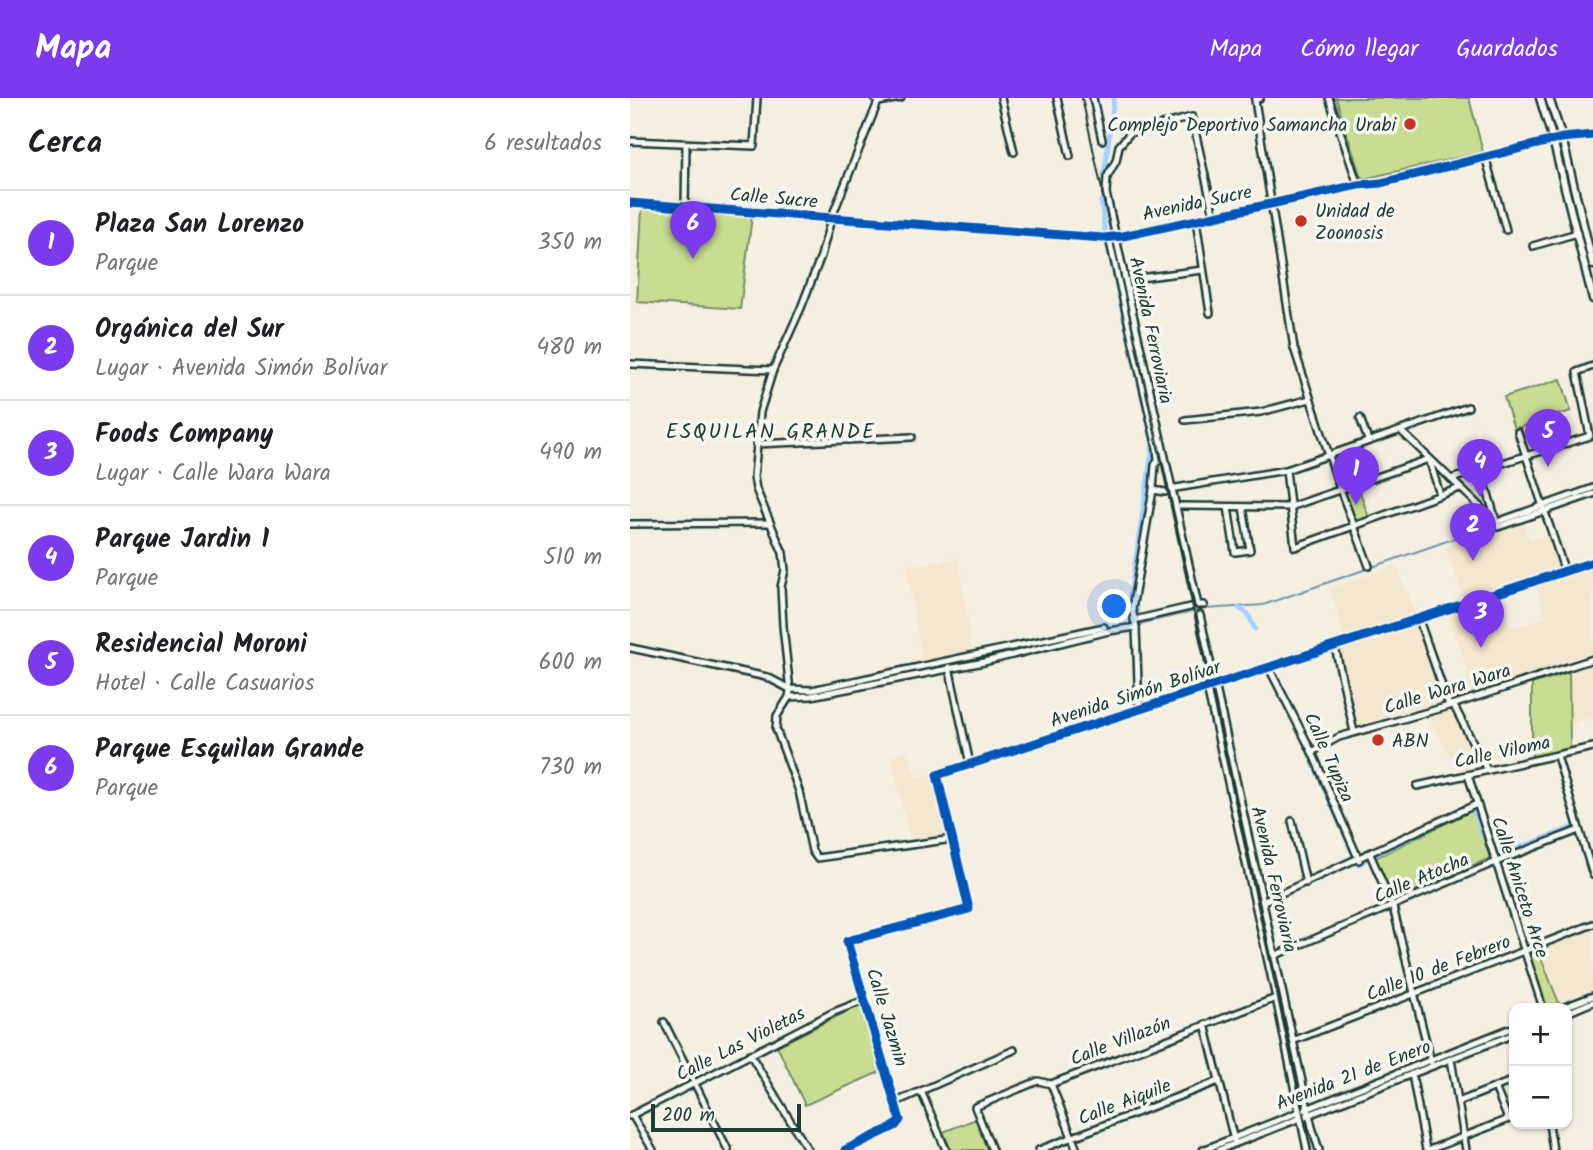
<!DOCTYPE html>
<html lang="es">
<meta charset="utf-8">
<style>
body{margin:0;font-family:Kalam,sans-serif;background:#f2f2f2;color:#202124}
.controls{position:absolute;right:21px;bottom:21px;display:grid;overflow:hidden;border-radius:14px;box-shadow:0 2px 5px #0004}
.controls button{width:63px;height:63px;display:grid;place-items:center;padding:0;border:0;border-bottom:2px solid #e0e0e0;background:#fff;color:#202124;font:35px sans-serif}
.scale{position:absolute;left:21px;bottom:18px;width:150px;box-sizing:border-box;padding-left:7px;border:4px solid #1f3d34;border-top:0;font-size:19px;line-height:24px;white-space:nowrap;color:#1f3d34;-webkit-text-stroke:5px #f6f6f2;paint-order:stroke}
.you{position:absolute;left:485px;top:509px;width:24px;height:24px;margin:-18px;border:5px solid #fff;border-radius:50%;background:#1a73e8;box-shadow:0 0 0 10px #1a73e833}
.badge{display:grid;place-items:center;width:46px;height:46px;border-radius:50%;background:#7c3aed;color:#fff;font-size:23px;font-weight:700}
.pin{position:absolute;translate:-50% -58px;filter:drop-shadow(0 2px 4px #0008)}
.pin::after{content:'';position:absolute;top:37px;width:24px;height:21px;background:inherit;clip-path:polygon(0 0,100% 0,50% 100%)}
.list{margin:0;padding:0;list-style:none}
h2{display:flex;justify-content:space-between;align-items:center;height:91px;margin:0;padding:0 28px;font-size:30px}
h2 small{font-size:23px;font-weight:400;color:#757577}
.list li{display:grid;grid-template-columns:46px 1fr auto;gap:21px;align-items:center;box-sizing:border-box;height:105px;padding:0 28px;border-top:2px solid #e0e0e0}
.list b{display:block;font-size:26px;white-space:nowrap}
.list p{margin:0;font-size:23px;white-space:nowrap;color:#757577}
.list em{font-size:23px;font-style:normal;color:#757577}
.map{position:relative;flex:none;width:963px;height:1052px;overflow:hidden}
header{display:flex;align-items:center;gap:42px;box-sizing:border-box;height:98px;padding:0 35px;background:#7c3aed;color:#fff}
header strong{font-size:33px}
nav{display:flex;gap:38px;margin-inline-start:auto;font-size:24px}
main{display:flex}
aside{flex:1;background:#fff}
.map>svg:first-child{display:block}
</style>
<header>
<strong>Mapa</strong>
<nav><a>Mapa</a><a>Cómo llegar</a><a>Guardados</a></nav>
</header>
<main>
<aside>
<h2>Cerca<small>6 resultados</small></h2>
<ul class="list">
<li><span class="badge">1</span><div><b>Plaza San Lorenzo</b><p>Parque</p></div><em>350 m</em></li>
<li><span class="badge">2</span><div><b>Orgánica del Sur</b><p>Lugar · Avenida Simón Bolívar</p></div><em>480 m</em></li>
<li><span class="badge">3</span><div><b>Foods Company</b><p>Lugar · Calle Wara Wara</p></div><em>490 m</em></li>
<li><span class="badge">4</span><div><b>Parque Jardin 1</b><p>Parque</p></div><em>510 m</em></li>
<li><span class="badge">5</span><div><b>Residencial Moroni</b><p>Hotel · Calle Casuarios</p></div><em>600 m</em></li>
<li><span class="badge">6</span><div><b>Parque Esquilan Grande</b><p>Parque</p></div><em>730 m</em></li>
</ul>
</aside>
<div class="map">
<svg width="963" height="1052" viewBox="0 0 963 1052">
<rect width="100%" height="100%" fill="#f5efe2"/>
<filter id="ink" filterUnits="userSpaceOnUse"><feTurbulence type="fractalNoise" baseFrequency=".0143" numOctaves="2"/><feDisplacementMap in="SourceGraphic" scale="14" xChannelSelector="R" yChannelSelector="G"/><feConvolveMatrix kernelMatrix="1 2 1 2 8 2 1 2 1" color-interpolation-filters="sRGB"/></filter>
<g filter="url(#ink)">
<g fill="#f4e7cf">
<polygon points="893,423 900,442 918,437 930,471 834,502 815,450"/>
<polygon points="329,460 342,555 292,564 276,468"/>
<polygon points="767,467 786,518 715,541 699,490"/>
<polygon points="963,469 963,554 841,596 835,577 838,574 819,518 871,500 882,530 890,528 916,519 906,489"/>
<polygon points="783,526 787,528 810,599 809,604 728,627 725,624 708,553"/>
<polygon points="963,566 963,620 939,627 939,574"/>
<polygon points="821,610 825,613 852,666 850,669 830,674 797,618"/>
<polygon points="276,653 287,680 301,675 317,736 280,742 261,659"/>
<polygon points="963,831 963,892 929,905 908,852"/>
</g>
<g fill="#c9dd92" stroke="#748d63" stroke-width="2">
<polygon points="706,0 839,0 853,54 733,81 730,77"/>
<polygon points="12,110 122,118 110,211 7,204"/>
<polygon points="931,281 941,313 884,331 874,299"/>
<polygon points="728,388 739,420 724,425 713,393"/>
<polygon points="939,574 940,651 902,659 902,586"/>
<polygon points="841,713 845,715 860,760 764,802 745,760"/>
<polygon points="908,852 930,908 916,910 899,856"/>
<polygon points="228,908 235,911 252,973 175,1007 147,948"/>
<polygon points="346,1021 358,1052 321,1052 313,1034"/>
</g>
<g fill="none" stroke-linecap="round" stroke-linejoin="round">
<g stroke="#6e96ae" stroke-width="2">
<polyline points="944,400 963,393"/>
<polyline points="509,526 575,511 633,507 863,427"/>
<polyline points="483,530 499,526"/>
<polyline points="0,553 135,583 159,595"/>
<polyline points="298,570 346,561 450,537"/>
<polyline points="185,594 293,571"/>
</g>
<g stroke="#a3d2ff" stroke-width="5">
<polyline points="474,79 484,0"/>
<polyline points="471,103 475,135"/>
<polyline points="477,144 523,347 498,512"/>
<polyline points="609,510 618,516 625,531"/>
<polyline points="674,643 703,710"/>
<polyline points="832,714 841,713 845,715 853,738"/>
<polyline points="705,715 725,760"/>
<polyline points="863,752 866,756 873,756 944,729"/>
<polyline points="745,757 805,728"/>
<polyline points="728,766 737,761"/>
</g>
<g stroke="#1f3d34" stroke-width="10">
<g id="minor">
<polyline points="244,0 248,4 271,0"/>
<polyline points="371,0 384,54"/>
<polyline points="427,0 440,58"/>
<polyline points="463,0 472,42"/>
<polyline points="630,0 625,2 664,250 710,391 739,468"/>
<polyline points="699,0 728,87"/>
<polyline points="248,4 201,121 191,158 171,210 143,272 130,314 124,379 126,391 153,455 155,472 151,489 153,528 160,593 159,599 147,618 146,631 169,693 182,753 187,760 323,741"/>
<polyline points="0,43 124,48 127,0"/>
<polyline points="855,58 876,132"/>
<polyline points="0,105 473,140 493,138 728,87 751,85 932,40 963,37"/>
<polyline points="55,109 56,46"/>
<polyline points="566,122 580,215"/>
<polyline points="479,140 527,350 528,362 525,367 523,392 502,511 506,529 509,612"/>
<polyline points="903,148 947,135"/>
<polyline points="501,181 573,172"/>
<polyline points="0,266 143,272"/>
<polyline points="730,320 738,342"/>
<polyline points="555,322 631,314 680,301"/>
<polyline points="771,333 864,422"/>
<polyline points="888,334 935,474"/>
<polyline points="126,346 282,339"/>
<polyline points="800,364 810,397"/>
<polyline points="656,372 665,449 830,390"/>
<polyline points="851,372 868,429 963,396"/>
<polyline points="821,381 960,338 947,274 963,268"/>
<polyline points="546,390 656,372 838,309"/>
<polyline points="523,392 535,394"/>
<polyline points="551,408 660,409 799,361"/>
<polyline points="598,409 605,454 620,452 613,409"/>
<polyline points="867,424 963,390"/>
<polyline points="0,426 139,425"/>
<polyline points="574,507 568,507 476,95 477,79 486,63 489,48 500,35 562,19 584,118"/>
<polyline points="570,517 682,1029 689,1052"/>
<polyline points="504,522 560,509"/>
<polyline points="789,522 819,608"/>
<polyline points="705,549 724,634"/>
<polyline points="1,550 137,579 160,591 182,592 474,529"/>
<polyline points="319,569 340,666"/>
<polyline points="639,570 682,654 729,762"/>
<polyline points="577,590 646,900 677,1052"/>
<polyline points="159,599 181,598 354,564 479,533 506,529"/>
<polyline points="823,606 857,672"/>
<polyline points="682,654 709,639 819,608 963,561"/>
<polyline points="927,658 963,777"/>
<polyline points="838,677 913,910"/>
<polyline points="787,688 963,649"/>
<polyline points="662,723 676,785"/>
<polyline points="740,756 763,809 801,964"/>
<polyline points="634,803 847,706"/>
<polyline points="646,857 866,764 949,732"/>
<polyline points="932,910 963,898"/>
<polyline points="937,915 963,904"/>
<polyline points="34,924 98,1052"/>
<polyline points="575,926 604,1042"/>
<polyline points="665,942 963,826"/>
<polyline points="120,956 178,1052"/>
<polyline points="821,961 836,1052"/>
<polyline points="782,976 796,1052"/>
<polyline points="421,986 447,1052"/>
<polyline points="865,989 878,1021"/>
<polyline points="291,993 316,1052"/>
<polyline points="266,1004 384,952"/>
<polyline points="828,1004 884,982"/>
<polyline points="2,1017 23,1052"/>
<polyline points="0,1018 204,914 235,902"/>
<polyline points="919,1026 923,1052"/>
<polyline points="215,1052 265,1028 270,1022 217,843 339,811 307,677 963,464"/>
<polyline points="362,1052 345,1009 408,983 421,986 646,900"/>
<polyline points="409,1052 589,983"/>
<polyline points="573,1052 884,929"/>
<polyline points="589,1052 884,936"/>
<polyline points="799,1052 884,1019"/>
</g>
</g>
<g stroke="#1f3d34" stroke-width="11">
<g id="major">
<polyline points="910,0 923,42 963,201"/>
<polyline points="919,0 932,40 963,167"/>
</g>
</g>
<use href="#minor" stroke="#f6f6f2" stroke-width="5"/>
<use href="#major" stroke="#f6f6f2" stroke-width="6"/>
<polyline stroke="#1f3d34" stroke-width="2" points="452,0 681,1052"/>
<g stroke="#f6f6f2" stroke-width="13">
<g id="cycleway">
<polyline points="0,105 473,140 493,138 728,87 751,85 932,40 963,37"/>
<polyline points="215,1052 265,1028 270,1022 217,843 339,811 307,677 963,464"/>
</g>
</g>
<use href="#cycleway" stroke="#0057b8" stroke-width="9"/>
</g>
</g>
<g fill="#c8321e" stroke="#f6f6f2" stroke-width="2.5">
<circle cx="780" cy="26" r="7"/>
<circle cx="671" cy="123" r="7"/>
<circle cx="748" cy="642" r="7"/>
</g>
<g text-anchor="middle" stroke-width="7" stroke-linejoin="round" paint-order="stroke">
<g font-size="19" fill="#1f3d34" stroke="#f6f6f2" text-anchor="start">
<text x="766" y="33" text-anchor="end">Complejo Deportivo Samancha Urabi</text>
<text x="685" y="119">Unidad de<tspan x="685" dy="22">Zoonosis</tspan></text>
<text x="762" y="649">ABN</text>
</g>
<g font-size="19" fill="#1f3d34" stroke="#f6f6f2">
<text transform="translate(144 99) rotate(5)" y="7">Calle Sucre</text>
<text transform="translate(567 104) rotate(-12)" y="7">Avenida Sucre</text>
<text transform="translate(522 232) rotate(78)" y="7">Avenida Ferroviaria</text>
<text transform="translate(817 590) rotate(-17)" y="7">Calle Wara Wara</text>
<text transform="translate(505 595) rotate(-18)" y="7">Avenida Simón Bolívar</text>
<text transform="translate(872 653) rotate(-12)" y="7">Calle Viloma</text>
<text transform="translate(700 659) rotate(66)" y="7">Calle Tupiza</text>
<text transform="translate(791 779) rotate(-23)" y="7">Calle Atocha</text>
<text transform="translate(645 781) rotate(77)" y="7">Avenida Ferroviaria</text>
<text transform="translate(891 789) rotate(72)" y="7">Calle Aniceto Arce</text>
<text transform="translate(808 869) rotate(-21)" y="7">Calle 10 de Febrero</text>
<text transform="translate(258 919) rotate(73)" y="7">Calle Jazmin</text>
<text transform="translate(490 942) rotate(-21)" y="7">Calle Villazón</text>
<text transform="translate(110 945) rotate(-27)" y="7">Calle Las Violetas</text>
<text transform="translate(723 976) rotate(-21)" y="7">Avenida 21 de Enero</text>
<text transform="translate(494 1003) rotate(-21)" y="7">Calle Aiquile</text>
</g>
<g font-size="21" letter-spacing="2" fill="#1f3d34" stroke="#f6f6f2">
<text x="141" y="340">ESQUILAN GRANDE</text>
</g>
</g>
</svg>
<div class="controls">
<button>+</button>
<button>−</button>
</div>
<div class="scale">200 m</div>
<div class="you"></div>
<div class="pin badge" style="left:726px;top:407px">1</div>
<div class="pin badge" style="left:843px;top:463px">2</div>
<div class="pin badge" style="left:851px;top:550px">3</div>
<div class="pin badge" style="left:850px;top:399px">4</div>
<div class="pin badge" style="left:918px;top:369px">5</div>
<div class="pin badge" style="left:63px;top:161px">6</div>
</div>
</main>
